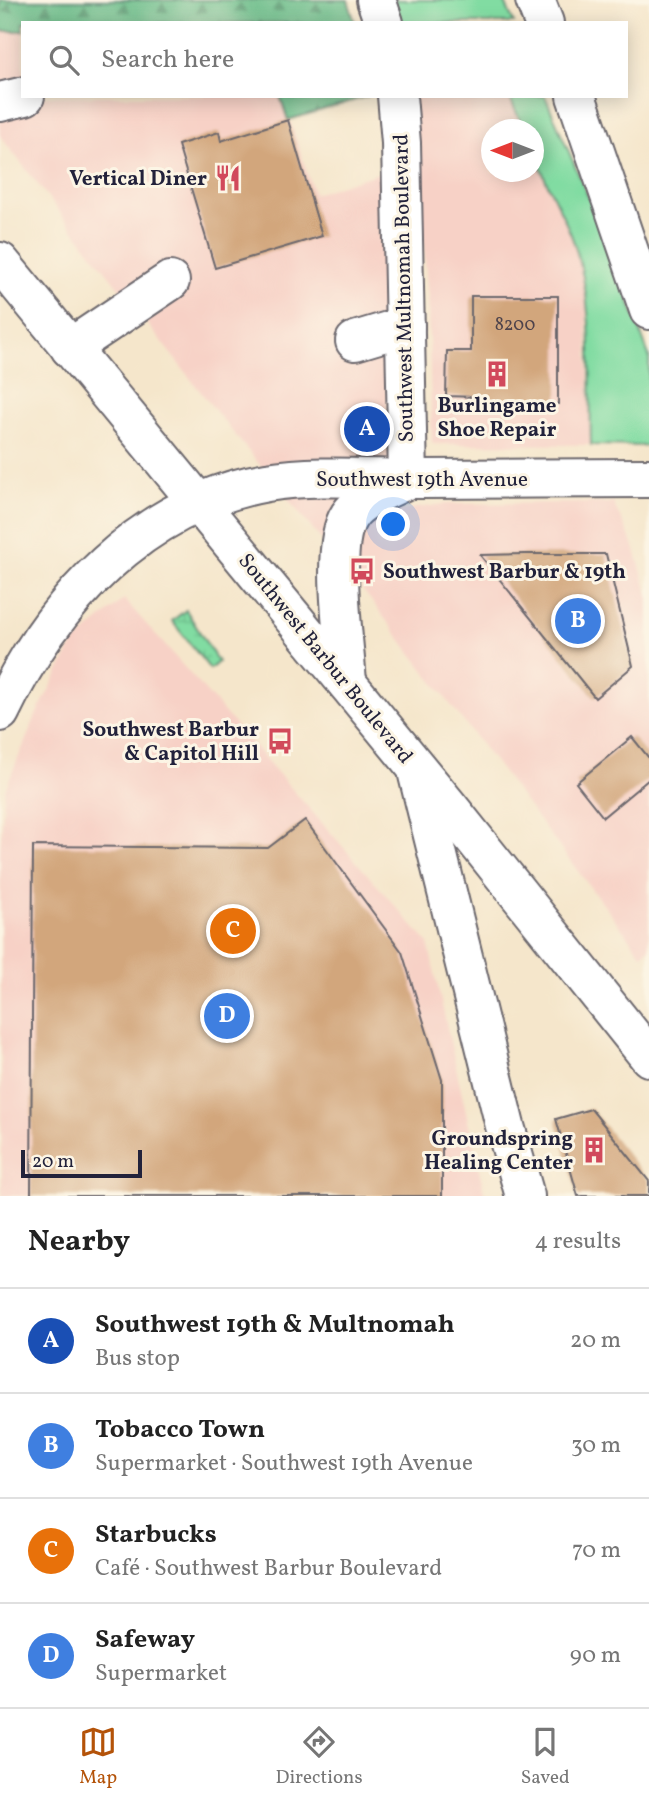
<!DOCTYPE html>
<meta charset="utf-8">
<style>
body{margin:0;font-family:Vollkorn,serif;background:#f6f6f6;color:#222}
.compass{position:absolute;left:481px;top:119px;width:63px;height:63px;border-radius:50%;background:#fff;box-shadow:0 4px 18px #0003;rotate:270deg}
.scale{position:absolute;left:21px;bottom:18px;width:121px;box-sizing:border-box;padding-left:7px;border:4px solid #22223b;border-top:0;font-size:19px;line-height:24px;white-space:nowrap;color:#22223b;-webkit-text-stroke:5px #fcf5e5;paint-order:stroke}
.you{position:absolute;left:394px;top:525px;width:24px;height:24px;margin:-18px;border:5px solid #fff;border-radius:50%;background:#1a73e8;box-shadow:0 0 0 10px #1a73e833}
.badge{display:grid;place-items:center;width:46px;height:46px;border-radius:50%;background:#b45309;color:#fff;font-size:23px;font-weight:700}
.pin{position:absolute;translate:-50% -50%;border:4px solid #fff;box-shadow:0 2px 7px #0006}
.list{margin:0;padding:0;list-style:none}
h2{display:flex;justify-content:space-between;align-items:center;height:91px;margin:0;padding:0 28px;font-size:30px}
h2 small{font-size:23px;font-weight:400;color:#767676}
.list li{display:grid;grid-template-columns:46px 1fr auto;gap:21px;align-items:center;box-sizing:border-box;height:105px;padding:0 28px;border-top:2px solid #e0e0e0}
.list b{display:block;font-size:26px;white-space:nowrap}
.list p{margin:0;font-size:23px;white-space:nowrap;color:#767676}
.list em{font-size:23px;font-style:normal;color:#767676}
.icon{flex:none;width:38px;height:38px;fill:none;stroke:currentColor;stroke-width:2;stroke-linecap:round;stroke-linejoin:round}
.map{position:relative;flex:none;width:649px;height:1196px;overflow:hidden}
.search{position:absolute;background:#fff;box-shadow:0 4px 18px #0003;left:21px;right:21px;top:21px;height:77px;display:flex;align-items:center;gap:18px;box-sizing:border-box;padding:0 24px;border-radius:0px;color:#767676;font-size:26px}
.sheet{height:511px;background:#fff}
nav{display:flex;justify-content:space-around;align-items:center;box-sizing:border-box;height:98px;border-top:2px solid #e0e0e0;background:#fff;font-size:19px;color:#767676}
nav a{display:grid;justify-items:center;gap:4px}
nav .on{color:#b45309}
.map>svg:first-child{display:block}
</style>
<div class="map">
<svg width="649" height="1196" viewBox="0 0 649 1196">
<defs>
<pattern id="forest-firs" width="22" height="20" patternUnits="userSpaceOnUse" patternTransform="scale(1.75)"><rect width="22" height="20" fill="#68bc88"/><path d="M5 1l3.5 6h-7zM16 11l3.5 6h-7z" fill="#559870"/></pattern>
<pattern id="wetland-marsh" width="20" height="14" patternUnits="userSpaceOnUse" patternTransform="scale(1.75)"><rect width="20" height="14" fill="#81dca2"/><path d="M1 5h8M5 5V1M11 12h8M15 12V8" fill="none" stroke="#6fbc8c"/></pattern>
</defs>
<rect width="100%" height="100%" fill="#fcf5e5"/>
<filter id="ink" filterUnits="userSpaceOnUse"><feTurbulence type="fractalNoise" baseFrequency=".0143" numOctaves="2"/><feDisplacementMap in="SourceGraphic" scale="14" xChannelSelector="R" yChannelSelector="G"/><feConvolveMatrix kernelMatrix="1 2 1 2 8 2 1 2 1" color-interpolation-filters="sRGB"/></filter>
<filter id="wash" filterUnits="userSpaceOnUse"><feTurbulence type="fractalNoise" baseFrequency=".00686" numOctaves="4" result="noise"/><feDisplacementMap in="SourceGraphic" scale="28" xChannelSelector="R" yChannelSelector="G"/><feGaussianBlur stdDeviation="1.57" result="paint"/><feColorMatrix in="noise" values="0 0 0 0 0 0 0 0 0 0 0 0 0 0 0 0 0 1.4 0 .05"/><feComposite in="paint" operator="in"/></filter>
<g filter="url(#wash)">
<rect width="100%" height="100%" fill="#f5e6cb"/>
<g fill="#f7d1c6">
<polygon points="0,31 23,31 23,96 282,96 314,194 379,173 391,512 444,504 613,503 633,544 649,596 649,948 642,955 370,599 222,419 0,136"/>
<polygon points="412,96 509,96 524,129 491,130 491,172 534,172 534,152 575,244 586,295 591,445 432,444 428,298"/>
<polygon points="124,599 428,943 485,1196 2,1196 0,848 5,790 37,713 74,643"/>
</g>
<g fill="#81dca2" stroke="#527f6e" stroke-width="2">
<polygon points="394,0 504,0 514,23 400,23"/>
<path d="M509,96H545L611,250L649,356V446L591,445C589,380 596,306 574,243C561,204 534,172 534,130L524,129Z"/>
</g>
<g fill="url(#forest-firs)" stroke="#456f62" stroke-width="2">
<polygon points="0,0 348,0 355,23 23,23 23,31 0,31"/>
<polygon points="280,96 369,96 288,120"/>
</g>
<polygon fill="url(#wetland-marsh)" stroke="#527f6e" stroke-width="2" points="186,610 218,662 210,669 172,621"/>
<g id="blocks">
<g fill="#d2a67b">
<polygon points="288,120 322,236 215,268 178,145 219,132 221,141"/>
<polygon points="471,296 558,296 558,404 478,404 477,397 446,396 447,351 471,351"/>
<polygon points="527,554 606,554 633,666 595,698 480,555"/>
<polygon points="632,737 649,758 649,779 603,817 576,783"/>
<polygon points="305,820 402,952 442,1080 442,1196 31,1196 33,846 268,848"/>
<polygon points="591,1109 649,1181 649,1196 578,1196 556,1119"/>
</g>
</g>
</g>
<g filter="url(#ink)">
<use href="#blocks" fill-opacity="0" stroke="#6c676d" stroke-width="2"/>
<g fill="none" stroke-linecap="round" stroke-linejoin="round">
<g stroke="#6c676d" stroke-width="42">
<g id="minor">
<polyline points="376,0 384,23"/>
<polyline points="397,96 401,143 408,479"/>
<polyline points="0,102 25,96"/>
<polyline points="355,341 405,326"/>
<polyline points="70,348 170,281"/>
<path d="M0,712C52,602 142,504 267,482C317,474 370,479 421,479C497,479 573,478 649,478"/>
</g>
</g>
<g stroke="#6c676d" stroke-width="42">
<g id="major">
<polyline points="0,262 449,807 649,1057"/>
<path d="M347,683C345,645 329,546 349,516C360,498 390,489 408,479"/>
<polyline points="418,775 505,1126 525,1196"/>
</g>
</g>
<g stroke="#6c676d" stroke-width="42">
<g id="highway">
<polyline points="535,0 544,23"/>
<polyline points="576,96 649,310"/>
</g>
</g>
<use href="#minor" stroke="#fff" stroke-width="38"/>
<use href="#major" stroke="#fff" stroke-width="38"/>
<use href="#highway" stroke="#fff" stroke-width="38"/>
</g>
</g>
<defs>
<g id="restaurant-bare" transform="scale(2.1)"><path d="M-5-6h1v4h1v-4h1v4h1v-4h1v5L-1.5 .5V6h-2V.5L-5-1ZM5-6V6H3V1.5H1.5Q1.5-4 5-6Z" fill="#d1495b" stroke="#fcf5e5" stroke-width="2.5" paint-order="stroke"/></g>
<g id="building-bare" transform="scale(2.1)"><path d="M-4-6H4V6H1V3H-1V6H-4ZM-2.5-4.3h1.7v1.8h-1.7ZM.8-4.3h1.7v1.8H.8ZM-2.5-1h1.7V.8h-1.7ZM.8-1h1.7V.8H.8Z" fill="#d1495b" stroke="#fcf5e5" stroke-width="2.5" paint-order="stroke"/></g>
<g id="bus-bare" transform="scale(2.1)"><path d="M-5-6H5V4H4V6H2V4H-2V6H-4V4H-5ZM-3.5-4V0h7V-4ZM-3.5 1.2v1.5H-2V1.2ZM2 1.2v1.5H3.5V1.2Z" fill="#d1495b" stroke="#fcf5e5" stroke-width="2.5" paint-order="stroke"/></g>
</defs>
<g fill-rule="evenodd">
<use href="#restaurant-bare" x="228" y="178"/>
<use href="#building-bare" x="497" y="374"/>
<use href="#bus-bare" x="362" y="571"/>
<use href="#bus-bare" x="280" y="741"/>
<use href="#building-bare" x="594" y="1150"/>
</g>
<g text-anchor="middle" stroke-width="6" stroke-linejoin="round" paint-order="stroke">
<g font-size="18" fill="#4e434b">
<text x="515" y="330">8200</text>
</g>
<g font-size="21" font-weight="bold" fill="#22223b" stroke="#fcf5e5" text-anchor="end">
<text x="207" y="185">Vertical Diner</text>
<text x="497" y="412" text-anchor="middle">Burlingame<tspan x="497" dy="24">Shoe Repair</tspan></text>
<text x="383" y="578" text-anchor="start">Southwest Barbur &amp; 19th</text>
<text x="259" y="736">Southwest Barbur<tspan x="259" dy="24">&amp; Capitol Hill</tspan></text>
<text x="573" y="1145">Groundspring<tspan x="573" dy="24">Healing Center</tspan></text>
</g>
<g font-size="21" fill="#22223b" stroke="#fcf5e5">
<text transform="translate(403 288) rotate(-91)" y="7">Southwest Multnomah Boulevard</text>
<text x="422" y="486">Southwest 19th Avenue</text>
<text transform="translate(326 658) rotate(51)" y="7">Southwest Barbur Boulevard</text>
</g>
</g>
</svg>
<svg class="compass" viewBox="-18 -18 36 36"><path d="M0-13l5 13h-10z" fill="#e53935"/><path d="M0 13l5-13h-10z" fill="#767676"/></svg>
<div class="scale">20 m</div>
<div class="you"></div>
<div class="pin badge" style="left:367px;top:429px;background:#1a4fb4">A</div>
<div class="pin badge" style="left:578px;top:621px;background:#3f7fe0">B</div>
<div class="pin badge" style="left:233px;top:931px;background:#e8710a">C</div>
<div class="pin badge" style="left:227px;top:1016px;background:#3f7fe0">D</div>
<div class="search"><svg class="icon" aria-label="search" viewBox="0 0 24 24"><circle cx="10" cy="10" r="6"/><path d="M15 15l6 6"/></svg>Search here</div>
</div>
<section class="sheet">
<h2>Nearby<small>4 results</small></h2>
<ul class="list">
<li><span class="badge" style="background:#1a4fb4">A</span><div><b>Southwest 19th &amp; Multnomah</b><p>Bus stop</p></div><em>20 m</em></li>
<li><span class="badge" style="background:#3f7fe0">B</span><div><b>Tobacco Town</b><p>Supermarket · Southwest 19th Avenue</p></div><em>30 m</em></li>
<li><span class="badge" style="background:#e8710a">C</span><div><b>Starbucks</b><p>Café · Southwest Barbur Boulevard</p></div><em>70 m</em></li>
<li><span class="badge" style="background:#3f7fe0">D</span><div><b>Safeway</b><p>Supermarket</p></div><em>90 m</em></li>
</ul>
</section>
<nav>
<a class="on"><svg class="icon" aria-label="map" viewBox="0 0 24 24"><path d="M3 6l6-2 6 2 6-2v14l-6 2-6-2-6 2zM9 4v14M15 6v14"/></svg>Map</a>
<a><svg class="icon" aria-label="directions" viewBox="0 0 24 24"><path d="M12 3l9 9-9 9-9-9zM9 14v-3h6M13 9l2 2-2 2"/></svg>Directions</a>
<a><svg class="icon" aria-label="saved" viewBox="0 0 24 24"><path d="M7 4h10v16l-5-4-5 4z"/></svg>Saved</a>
</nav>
